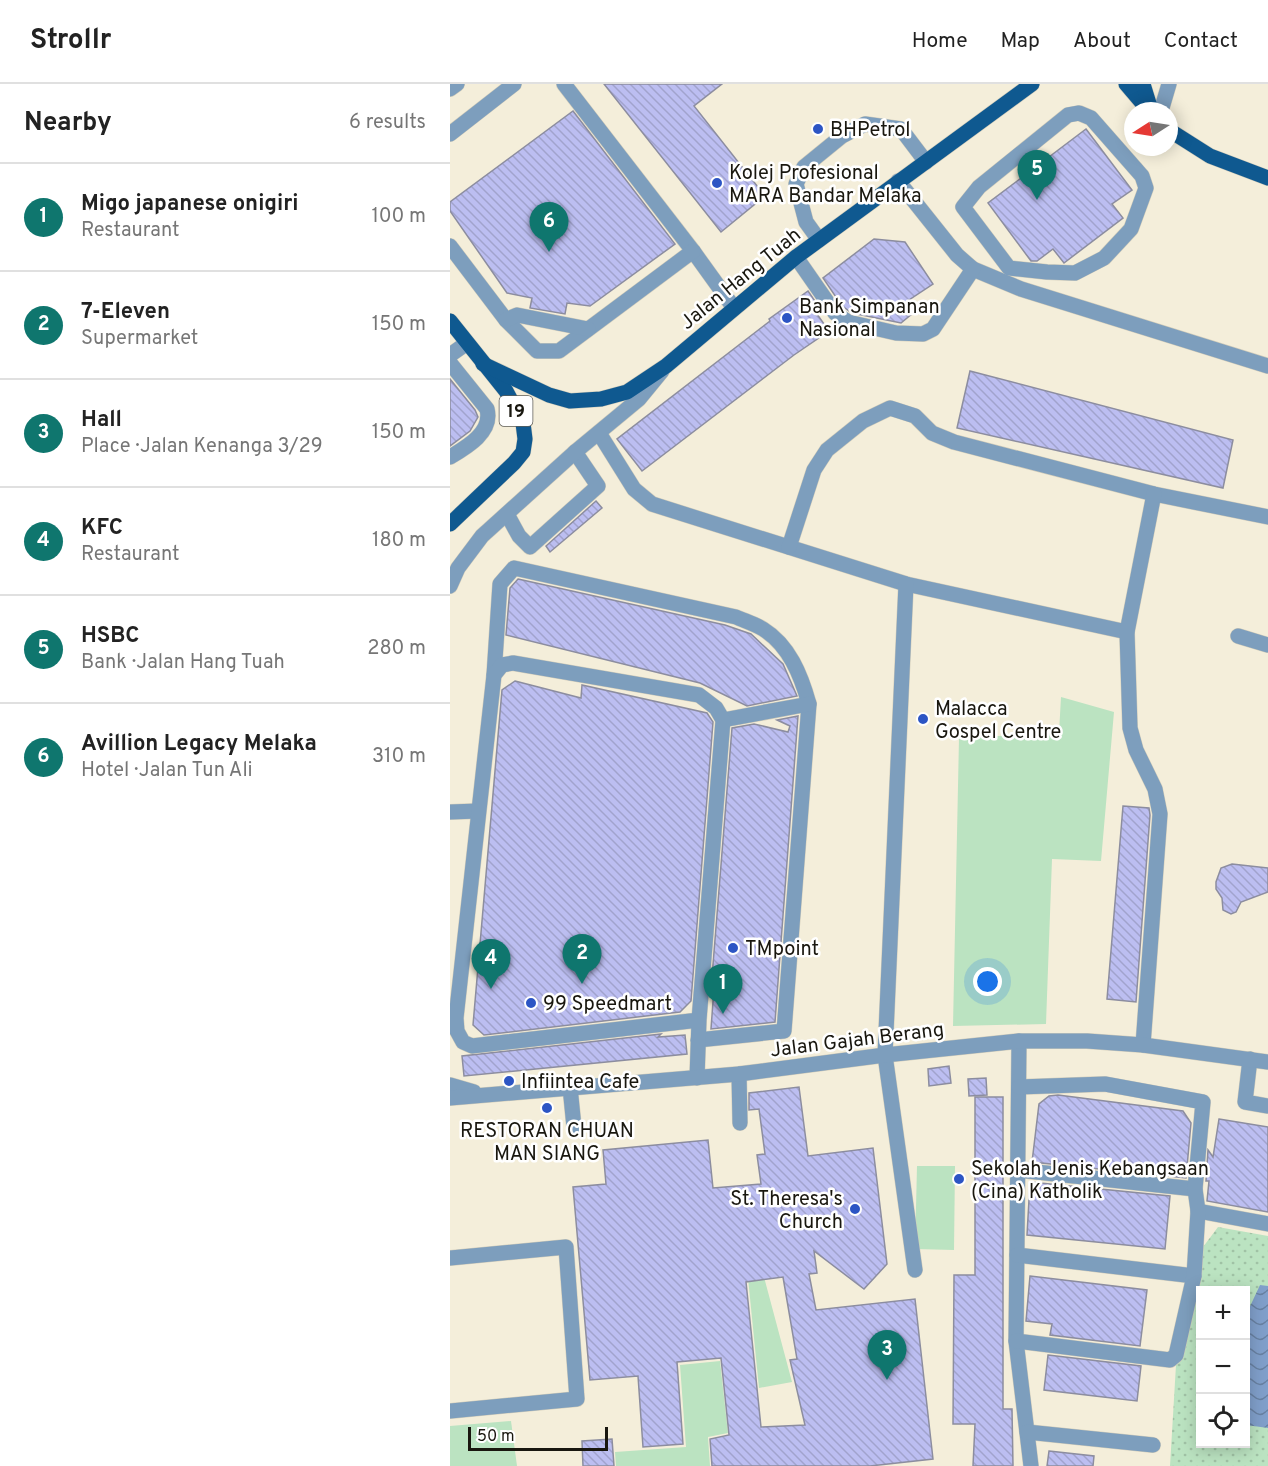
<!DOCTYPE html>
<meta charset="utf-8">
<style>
body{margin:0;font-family:Overpass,sans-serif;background:#f6f6f6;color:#222}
.controls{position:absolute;right:18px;bottom:18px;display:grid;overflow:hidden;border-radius:0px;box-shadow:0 3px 15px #0003}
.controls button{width:54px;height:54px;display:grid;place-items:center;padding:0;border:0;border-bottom:2px solid #e0e0e0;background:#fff;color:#222;font:30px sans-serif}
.compass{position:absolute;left:674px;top:18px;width:54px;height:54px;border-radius:50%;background:#fff;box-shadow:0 3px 15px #0003;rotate:258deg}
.scale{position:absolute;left:18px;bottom:15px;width:140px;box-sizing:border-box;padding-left:6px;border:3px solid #19170f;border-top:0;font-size:16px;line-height:21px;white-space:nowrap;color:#19170f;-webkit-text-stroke:4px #fff;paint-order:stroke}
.you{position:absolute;left:538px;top:898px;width:21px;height:21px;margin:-15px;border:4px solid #fff;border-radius:50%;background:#1a73e8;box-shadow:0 0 0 9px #1a73e833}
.badge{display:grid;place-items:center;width:39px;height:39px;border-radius:50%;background:#0f766e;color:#fff;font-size:20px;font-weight:700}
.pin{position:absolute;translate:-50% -50px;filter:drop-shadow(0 2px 3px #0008)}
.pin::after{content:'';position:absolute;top:32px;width:21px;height:18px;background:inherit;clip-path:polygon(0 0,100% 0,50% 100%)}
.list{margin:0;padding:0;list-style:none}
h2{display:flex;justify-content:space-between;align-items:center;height:78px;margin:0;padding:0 24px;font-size:26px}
h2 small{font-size:20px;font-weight:400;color:#767676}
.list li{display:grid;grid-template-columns:39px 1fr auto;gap:18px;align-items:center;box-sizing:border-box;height:108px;padding:0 24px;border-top:2px solid #e0e0e0}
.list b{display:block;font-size:22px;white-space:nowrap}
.list p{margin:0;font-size:20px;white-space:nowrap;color:#767676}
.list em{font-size:20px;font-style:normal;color:#767676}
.icon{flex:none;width:33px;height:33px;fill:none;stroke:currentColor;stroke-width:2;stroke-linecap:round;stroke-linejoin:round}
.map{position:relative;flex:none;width:818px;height:1382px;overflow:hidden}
header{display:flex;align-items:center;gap:36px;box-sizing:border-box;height:84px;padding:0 30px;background:#fff;border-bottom:2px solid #e0e0e0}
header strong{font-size:28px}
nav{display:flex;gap:33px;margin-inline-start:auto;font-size:21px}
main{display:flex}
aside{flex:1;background:#fff}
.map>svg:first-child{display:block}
</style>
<header>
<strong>Strollr</strong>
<nav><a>Home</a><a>Map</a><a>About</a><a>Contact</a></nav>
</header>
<main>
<aside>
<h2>Nearby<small>6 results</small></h2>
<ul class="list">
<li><span class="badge">1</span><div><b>Migo japanese onigiri</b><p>Restaurant</p></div><em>100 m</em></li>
<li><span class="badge">2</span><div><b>7-Eleven</b><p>Supermarket</p></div><em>150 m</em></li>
<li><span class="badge">3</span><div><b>Hall</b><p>Place · Jalan Kenanga 3/29</p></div><em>150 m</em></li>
<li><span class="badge">4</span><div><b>KFC</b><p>Restaurant</p></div><em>180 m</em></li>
<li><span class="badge">5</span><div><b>HSBC</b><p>Bank · Jalan Hang Tuah</p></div><em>280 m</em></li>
<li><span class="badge">6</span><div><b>Avillion Legacy Melaka</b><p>Hotel · Jalan Tun Ali</p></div><em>310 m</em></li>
</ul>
</aside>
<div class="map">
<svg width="818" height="1382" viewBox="0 0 818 1382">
<defs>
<pattern id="park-dots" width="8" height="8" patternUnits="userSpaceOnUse" patternTransform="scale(1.5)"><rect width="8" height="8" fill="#bbe3c1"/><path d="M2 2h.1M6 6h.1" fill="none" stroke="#a0c2a5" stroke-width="1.8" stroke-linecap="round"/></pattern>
<pattern id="water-waves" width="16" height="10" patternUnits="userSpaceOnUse" patternTransform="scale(1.5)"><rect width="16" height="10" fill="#809fca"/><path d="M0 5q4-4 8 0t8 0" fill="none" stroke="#6881a2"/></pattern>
<pattern id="building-back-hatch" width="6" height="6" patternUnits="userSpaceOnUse" patternTransform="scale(1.5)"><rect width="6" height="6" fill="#bcbef1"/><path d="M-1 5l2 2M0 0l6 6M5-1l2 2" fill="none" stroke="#a1a3cd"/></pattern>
</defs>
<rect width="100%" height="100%" fill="#f4eeda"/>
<g fill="#bbe3c1">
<polygon points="611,613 664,628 651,777 602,775 596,940 503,942 509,654 609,649"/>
<polygon points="467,1082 505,1082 504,1166 465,1165"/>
<polygon points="292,1134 314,1193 342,1298 309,1304"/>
<polygon points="270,1277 278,1349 258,1353 260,1382 166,1382 165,1368 236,1363 230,1281"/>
<polygon points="61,1337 67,1382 0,1382 0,1342"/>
</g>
<path fill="url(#park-dots)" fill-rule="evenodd" d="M768,1143L818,1152V1382H720L726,1281L745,1212L753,1163ZM750,1206H796V1360H750Z"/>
<polygon fill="url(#water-waves)" points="810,1201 818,1202 818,1344 796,1341 796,1231"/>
<g fill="url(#building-back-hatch)" stroke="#8c8d9f" stroke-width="1.5" fill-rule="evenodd">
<polygon points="154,0 272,0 244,22 315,112 271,148"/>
<polygon points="123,27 225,160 140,222 117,219 115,230 80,224 82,214 57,209 0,127 0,118"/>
<polygon points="636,45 682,106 662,120 673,134 614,179 603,165 587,177 581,177 538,119"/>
<polygon points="424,155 455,158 483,200 456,218 463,229 451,239 402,229 392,222 373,194"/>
<polygon points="358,207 371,226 362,223 379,247 344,271 192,387 167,355 320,237 319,235"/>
<polygon points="520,287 783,356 773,404 507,344"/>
<polygon points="0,295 25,326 28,333 20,347 0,362"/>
<polygon points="146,417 152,424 100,468 96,462"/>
<polygon points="68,495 275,541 301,550 333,580 347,612 297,622 250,599 56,551 60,504"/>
<polygon points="65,597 131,614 132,601 257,629 263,638 241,917 230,928 34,951 23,941 52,606"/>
<polygon points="348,632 325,938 261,945 265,890 262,893 282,644 304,640 338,648 340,642 327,636"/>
<polygon points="673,722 699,724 700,731 686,918 657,915"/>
<polygon points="782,780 818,784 818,808 791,818 786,828 781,830 773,826 772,814 766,805 766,798 771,784"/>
<polygon points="211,950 208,953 235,951 237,970 14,992 12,972"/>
<polygon points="499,982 501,999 479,1002 478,985"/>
<polygon points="536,994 537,1011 519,1012 518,995"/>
<path d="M349,1003L358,1072L423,1064L437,1180L414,1205L364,1167L367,1189L359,1190L366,1226L465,1215L483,1375L420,1382H262L260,1355L279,1351L271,1274L227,1278L233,1360L193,1363L188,1292L140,1296L123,1103L156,1100L153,1066L258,1056L263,1104L311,1100L307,1071L315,1070L309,1025L299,1026V1009ZM333,1193L347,1275L340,1276L355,1341L311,1343L296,1198Z"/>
<polygon points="608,1011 733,1027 741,1039 736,1094 582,1078 589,1020 599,1012"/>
<polygon points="525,1013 553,1013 553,1325 562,1325 563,1382 523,1382 525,1340 503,1340 504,1191 525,1191"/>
<polygon points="769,1035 818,1043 818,1128 757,1117 759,1097 756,1097 758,1066 763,1073"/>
<polygon points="580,1098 720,1112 715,1165 577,1151"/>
<polygon points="580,1192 697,1206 690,1262 600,1251 602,1240 576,1237"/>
<polygon points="598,1271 691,1282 687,1317 594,1306"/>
<polygon points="162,1355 164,1382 133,1382 132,1357"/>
<polygon points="599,1367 644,1372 643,1382 597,1382"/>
</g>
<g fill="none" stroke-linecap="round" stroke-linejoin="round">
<g stroke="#d1ccba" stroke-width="16">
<g id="minor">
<polyline points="114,0 243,167 284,224"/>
<polyline points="0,5 7,0"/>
<polyline points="711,27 719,0"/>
<polygon points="629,29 641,34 692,92 696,104 681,145 654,174 625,189 597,188 559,184 513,123 529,103 618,31"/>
<polyline points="0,50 64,0"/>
<polyline points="448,97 507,171 523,185 571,205 818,282"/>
<polyline points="369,156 356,138 346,100 354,83 392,52 415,40 451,45 476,78"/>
<polyline points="0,162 56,236 87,267 109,267 243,167"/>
<polyline points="346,173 385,229 398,238 446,249 473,250 483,245 523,185"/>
<polyline points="56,236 67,231 138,245"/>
<polyline points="0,271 17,259"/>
<path d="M0,279L37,325C43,348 17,363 0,373"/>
<polyline points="149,349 184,405 202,420 456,500 677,548"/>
<polyline points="57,430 69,452 80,463 148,402 125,368"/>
<polyline points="339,463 364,386 377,366 413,337 440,324 465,332 482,349 504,358 704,410 818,433"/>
<polyline points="456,500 435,971 465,1186"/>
<polyline points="0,502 8,484 32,452 125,368 189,315 212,287"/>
<polyline points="788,552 818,561"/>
<path d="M44,591L50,500L64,484L286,533C295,537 305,540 313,545C339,561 351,591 359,620L334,947L248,956"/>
<polyline points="273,636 359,620"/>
<polyline points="0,728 28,727"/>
<polyline points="569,957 566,1257 581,1382"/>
<polyline points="693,961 710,730 705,705 686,666 680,644 677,548 704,410"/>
<polyline points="800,975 795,1018 818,1022"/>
<polyline points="289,990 290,1039"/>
<polyline points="247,994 249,936 273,636 266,624 249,611 63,579 52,581 44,591 6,934 7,947 13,958 22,962 249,936"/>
<polyline points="0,1001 24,1008"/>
<polyline points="120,1003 124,1043"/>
<polyline points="0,1014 289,990 435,971 569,957 637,957 693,961 818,978"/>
<polyline points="568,1086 745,1105"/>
<polyline points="748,1127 818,1140"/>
<polyline points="567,1171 744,1192"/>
<polyline points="0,1174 116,1163 127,1315 0,1327"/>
<polyline points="566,1257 720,1276 726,1271 744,1192 748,1127 745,1105 753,1018 655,1000 569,1003"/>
<polyline points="577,1348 703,1361"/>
</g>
</g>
<g stroke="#d1ccba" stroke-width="16">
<g id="major">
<polyline points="676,0 699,27"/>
<polyline points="693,0 701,26"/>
<polyline points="719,46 760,72 818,94"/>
<polyline points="0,237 56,307 73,339 75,355 73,368 64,379 0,440"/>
<polyline points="33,280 99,311 120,317 151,315 177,308 216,282 346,173 582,0"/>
</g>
</g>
<use href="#minor" stroke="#7d9ebd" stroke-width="15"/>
<use href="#major" stroke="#0f5990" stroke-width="15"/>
</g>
<g fill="#2c55c4" stroke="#fff" stroke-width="2">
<circle cx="368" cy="45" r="6"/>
<circle cx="267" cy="99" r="6"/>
<circle cx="337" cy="234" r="6"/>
<circle cx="473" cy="635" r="6"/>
<circle cx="283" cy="864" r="6"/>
<circle cx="81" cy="919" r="6"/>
<circle cx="59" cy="997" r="6"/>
<circle cx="97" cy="1024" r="6"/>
<circle cx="509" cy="1095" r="6"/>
<circle cx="405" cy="1125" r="6"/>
</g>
<g text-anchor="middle" stroke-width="5" stroke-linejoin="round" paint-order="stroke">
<rect fill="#fff" stroke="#5e5d57" stroke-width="1.5" x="49.5" y="312" width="33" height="30" rx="4.5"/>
<g font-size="18" font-weight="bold" fill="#19170f">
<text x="66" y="333">19</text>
</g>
<g font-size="20" fill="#19170f" stroke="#fff" text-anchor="start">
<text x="380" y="52">BHPetrol</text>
<text x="279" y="95">Kolej Profesional<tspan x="279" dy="23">MARA Bandar Melaka</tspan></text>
<text x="349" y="229">Bank Simpanan<tspan x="349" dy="23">Nasional</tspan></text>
<text x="485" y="631">Malacca<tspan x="485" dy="23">Gospel Centre</tspan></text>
<text x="295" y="871">TMpoint</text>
<text x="93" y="926">99 Speedmart</text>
<text x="71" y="1004">Infiintea Cafe</text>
<text x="97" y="1053" text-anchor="middle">RESTORAN CHUAN<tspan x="97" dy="23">MAN SIANG</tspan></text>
<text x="521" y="1091">Sekolah Jenis Kebangsaan<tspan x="521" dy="23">(Cina) Katholik</tspan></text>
<text x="393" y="1121" text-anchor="end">St. Theresa's<tspan x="393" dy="23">Church</tspan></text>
</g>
<g font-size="20" fill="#19170f" stroke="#fff">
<text transform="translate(290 194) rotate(-39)" y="7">Jalan Hang Tuah</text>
<text transform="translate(407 955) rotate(-7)" y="7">Jalan Gajah Berang</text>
</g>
</g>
</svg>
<div class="controls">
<button>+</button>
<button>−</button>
<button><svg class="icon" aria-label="locate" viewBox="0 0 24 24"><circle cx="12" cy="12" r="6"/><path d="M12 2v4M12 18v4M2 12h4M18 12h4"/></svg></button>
</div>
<svg class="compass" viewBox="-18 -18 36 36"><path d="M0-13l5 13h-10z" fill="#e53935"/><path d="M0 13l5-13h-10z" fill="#767676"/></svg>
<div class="scale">50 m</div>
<div class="you"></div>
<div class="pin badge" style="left:273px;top:930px">1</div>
<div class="pin badge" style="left:132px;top:900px">2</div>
<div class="pin badge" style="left:437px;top:1296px">3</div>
<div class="pin badge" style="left:41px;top:905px">4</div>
<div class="pin badge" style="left:587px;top:116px">5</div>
<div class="pin badge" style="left:99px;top:168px">6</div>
</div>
</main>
